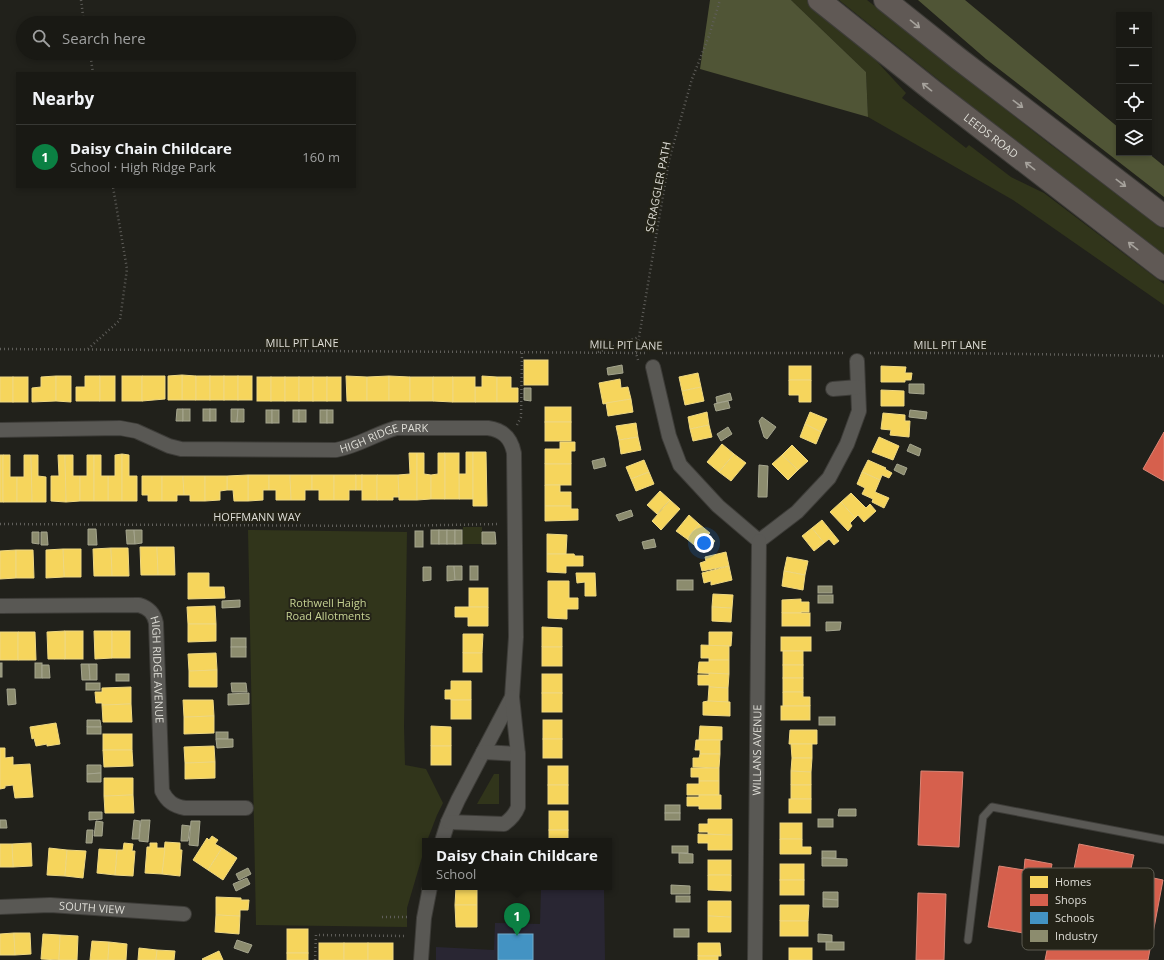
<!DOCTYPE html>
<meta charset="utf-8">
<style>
body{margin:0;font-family:"Open Sans",sans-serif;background:#22221d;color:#f1f3f6}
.controls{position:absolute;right:12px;top:12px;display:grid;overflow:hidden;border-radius:0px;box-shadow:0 2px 6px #0003}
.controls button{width:36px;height:36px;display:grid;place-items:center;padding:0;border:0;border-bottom:1px solid #373834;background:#191914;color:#f1f3f6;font:20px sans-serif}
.you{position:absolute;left:704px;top:543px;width:14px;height:14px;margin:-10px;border:3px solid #fff;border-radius:50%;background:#1a73e8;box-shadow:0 0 0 6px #1a73e833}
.badge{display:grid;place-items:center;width:26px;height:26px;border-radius:50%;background:#0b8043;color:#fff;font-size:13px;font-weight:700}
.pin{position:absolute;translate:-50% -33px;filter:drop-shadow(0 1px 2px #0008)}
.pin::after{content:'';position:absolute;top:21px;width:14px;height:12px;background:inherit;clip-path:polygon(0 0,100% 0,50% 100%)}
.popup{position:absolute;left:422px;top:838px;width:190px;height:52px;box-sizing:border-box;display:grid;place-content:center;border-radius:0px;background:#191914;filter:drop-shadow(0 1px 3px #0005);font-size:13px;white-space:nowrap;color:#9fa0a0}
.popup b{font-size:15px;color:#f1f3f6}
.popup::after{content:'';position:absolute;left:50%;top:100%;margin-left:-8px;border:8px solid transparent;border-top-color:#191914}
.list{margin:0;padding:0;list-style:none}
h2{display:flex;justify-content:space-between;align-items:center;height:52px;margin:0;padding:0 16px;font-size:17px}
h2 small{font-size:13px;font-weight:400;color:#9fa0a0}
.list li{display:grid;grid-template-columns:26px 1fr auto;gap:12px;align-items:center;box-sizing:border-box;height:64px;padding:0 16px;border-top:1px solid #373834}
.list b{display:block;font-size:15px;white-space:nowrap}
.list p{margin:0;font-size:13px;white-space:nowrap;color:#9fa0a0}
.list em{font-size:13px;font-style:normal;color:#9fa0a0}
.icon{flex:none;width:22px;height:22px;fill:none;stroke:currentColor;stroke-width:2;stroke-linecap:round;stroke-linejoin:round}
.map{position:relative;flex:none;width:1164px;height:960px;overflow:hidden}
.search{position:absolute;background:#191914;box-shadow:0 2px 6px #0003;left:16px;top:16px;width:340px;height:44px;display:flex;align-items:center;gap:10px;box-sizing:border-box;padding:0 14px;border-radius:22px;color:#9fa0a0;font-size:15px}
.panel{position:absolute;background:#191914;box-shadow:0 2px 6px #0003;left:16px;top:72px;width:340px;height:116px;border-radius:0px}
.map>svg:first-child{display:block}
</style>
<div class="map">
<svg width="1164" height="960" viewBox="0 0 1164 960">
<rect width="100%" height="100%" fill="#21211b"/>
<polygon fill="#292633" points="541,887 604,887 605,960 436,960 436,947 494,950 495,923 540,924"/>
<g fill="#31351b">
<polygon points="791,0 807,0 857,40 906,93 902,98 966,148 969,145 1011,177 1044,193 1164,284 1164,305 1013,200 868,117 866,72"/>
<polygon points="839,0 867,0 1051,145 1164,229 1164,257 1116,222"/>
<polygon points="463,527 482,527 482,544 462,544"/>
<polygon points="248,530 407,532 404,726 405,765 426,769 443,803 437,815 427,841 425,841 425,847 407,908 407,927 256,925"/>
<polygon points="494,774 499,774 499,804 477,804"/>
</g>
<g fill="#505536">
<polygon points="710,0 791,0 866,72 868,117 700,69"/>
<polygon points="918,0 965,0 1119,128 1119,153 1148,153 1164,166 1164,197 986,59"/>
</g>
<g fill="#f6d55c" stroke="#efd881">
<rect x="524" y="360" width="24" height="25"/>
<rect x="789" y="366" width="22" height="14"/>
<polygon points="881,366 906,367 905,373 912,373 911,380 905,380 905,382 881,382"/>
<polygon points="698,373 701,387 682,391 679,377"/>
<polygon points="182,375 196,376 196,400 182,400"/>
<polygon points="182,375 182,400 168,400 168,376"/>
<polygon points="56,376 56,401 32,402 32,388 41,387 41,377"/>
<polygon points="56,376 71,376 71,402 56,401"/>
<polygon points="85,376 100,376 100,401 76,401 76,387 85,387"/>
<rect x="100" y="376" width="15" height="25"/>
<rect x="122" y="376" width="20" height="25"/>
<polygon points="142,376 165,376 165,399 142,401"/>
<rect x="196" y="376" width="14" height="24"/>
<rect x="210" y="376" width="14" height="24"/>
<rect x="224" y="376" width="14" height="24"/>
<rect x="238" y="376" width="14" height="24"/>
<polygon points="346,376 367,377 367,401 347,401"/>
<polygon points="389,376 389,401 367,401 367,377"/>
<polygon points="389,376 410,377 410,401 389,401"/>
<polygon points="482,376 497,377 497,402 475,402 475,387 482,387"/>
<rect x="0" y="377" width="13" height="25"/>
<rect x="13" y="377" width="15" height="25"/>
<rect x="257" y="377" width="14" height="24"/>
<rect x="271" y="377" width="14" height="24"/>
<rect x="285" y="377" width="14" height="24"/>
<rect x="299" y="377" width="14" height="24"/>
<rect x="313" y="377" width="14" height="24"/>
<rect x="327" y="377" width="14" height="24"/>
<rect x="410" y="377" width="23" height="24"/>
<polygon points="433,377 453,377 453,402 433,401"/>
<rect x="453" y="377" width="22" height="25"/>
<polygon points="497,377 511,377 511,388 518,388 518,402 497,402"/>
<polygon points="620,379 621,388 628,387 631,399 603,404 599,383"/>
<polygon points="789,380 811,380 811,402 799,402 799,395 789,395"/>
<polygon points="701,387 704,401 685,405 682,391"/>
<polygon points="881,390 904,391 904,406 881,406"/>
<polygon points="631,399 633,412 608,416 606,403"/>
<rect x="545" y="407" width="26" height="15"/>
<polygon points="707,412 709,425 690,429 688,417"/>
<polygon points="810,412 827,419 821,432 805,424"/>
<polygon points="883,413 905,415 905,421 910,421 909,437 890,435 891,430 881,429"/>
<rect x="545" y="422" width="26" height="19"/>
<polygon points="636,423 638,437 619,440 616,426"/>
<polygon points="805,424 821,432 816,444 800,437"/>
<polygon points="709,425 712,437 693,441 690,429"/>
<polygon points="638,437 641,450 621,454 619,440"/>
<polygon points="879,437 899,446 893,460 872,452"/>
<polygon points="560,442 575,442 575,451 571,451 571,464 545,464 545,449 560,449"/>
<polygon points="722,444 734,454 719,472 707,462"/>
<polygon points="792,445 808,461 798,470 782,455"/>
<polygon points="466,452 473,452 473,499 459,499 459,474 466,474"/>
<polygon points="473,452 486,452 487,506 473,506"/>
<polygon points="409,453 417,453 417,500 399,500 398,475 410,474"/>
<polygon points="417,453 424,453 424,474 431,475 431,499 417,500"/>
<polygon points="438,453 445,453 445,499 431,499 431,475 438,474"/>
<rect x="445" y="453" width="14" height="46"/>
<polygon points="122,454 122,501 108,501 108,476 115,476 115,455"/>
<polygon points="122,454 129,455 129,476 137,476 137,501 122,501"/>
<polygon points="734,454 746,463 731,481 719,472"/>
<rect x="0" y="455" width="3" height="47"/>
<polygon points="3,455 10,455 10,477 17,477 17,502 3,502"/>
<polygon points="24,455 31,455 32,502 17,502 17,477 24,477"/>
<polygon points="31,455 38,455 38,476 46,477 46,502 32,502"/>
<polygon points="58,455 65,455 66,502 51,501 51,476 59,476"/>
<polygon points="65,455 73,455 73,476 80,476 80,501 66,502"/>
<polygon points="87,455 94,455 94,501 80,501 80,476 87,476"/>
<polygon points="94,455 101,455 101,476 108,476 108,501 94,501"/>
<polygon points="782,455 798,470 788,480 772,464"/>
<polygon points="644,460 649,472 631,479 626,467"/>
<polygon points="868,460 886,468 885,469 892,473 889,478 882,475 880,480 862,472"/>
<rect x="545" y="464" width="26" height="21"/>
<polygon points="649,472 654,484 636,491 631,479"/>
<polygon points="862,472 880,480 875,492 889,498 884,508 872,502 873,499 862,494 865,488 857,484"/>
<polygon points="248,475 269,475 269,490 263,490 263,500 248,501"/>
<polygon points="248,475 248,501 234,501 233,490 227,490 227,476"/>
<polygon points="269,475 290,475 291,500 276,500 276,490 269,490"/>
<polygon points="290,475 312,475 312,490 305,490 305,500 291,500"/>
<polygon points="312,475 334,475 334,500 319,500 319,490 312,490"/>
<polygon points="334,475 356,475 356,490 349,490 349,500 334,500"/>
<rect x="356" y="475" width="6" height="15"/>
<rect x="362" y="475" width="15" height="25"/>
<polygon points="377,475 398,475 399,497 393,497 393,500 377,500"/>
<polygon points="142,476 162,476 162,501 148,501 148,495 142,495"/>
<polygon points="162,476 183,476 184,495 177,495 177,501 162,501"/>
<polygon points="183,476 205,476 205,501 190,501 190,495 184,495"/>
<polygon points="205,476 227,476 227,490 220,491 220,500 205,501"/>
<polygon points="545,485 560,485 560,492 571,492 571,506 545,506"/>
<polygon points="660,491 670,500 657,514 647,505"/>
<polygon points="851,493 866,508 870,504 876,511 864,522 858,515 855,518 841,502"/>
<polygon points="670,500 680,509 661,530 652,521"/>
<polygon points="841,502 855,518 850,523 852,526 848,531 830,512"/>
<polygon points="545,506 571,506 571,509 578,509 578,520 545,521"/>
<polygon points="689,515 699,524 687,539 676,531"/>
<polygon points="822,520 839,541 834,545 829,539 824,543 812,528"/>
<polygon points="699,524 710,533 708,535 715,541 709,548 700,550 687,539"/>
<polygon points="812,528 824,543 814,551 802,536"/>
<polygon points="547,534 567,535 566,554 547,554"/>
<polygon points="140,547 157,547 158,575 141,575"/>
<polygon points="157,547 174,547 175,575 158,575"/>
<polygon points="111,548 112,576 94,576 93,549"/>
<polygon points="111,548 128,548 129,576 112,576"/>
<polygon points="63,549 81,549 81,577 64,577"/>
<polygon points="63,549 64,577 46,578 46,550"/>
<polygon points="16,550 16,578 0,579 0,551"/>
<polygon points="16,550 33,550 34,578 16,578"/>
<polygon points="726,552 729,566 702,571 700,563 706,561 705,557"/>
<polygon points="547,554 574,554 575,556 583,556 583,566 566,566 566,573 547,572"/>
<polygon points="787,557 808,561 805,575 784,571"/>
<polygon points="729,566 732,580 711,585 711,581 704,583 702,573"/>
<polygon points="784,571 805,575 803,590 782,586"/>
<polygon points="188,573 209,573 209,587 224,587 225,598 188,599"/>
<polygon points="576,573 595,573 596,596 585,596 585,582 577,583"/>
<polygon points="548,581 569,581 569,598 578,598 578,609 567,609 567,619 548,618"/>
<rect x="469" y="588" width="19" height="19"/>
<polygon points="713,594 733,595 732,608 712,607"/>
<polygon points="801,599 801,602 809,602 809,612 801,612 801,613 782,613 782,600"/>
<polygon points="215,606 216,624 188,624 187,607"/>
<polygon points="455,607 488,607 488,626 468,626 468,617 455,617"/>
<polygon points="712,607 732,608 731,622 712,621"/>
<rect x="782" y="613" width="28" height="13"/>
<polygon points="188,624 216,624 216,641 188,642"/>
<polygon points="542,627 562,628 562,647 542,647"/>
<rect x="65" y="631" width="18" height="28"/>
<polygon points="65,631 65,659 48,659 47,632"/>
<polygon points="94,631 112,631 112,658 95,659"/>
<rect x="112" y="631" width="18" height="27"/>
<rect x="0" y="632" width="18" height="28"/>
<polygon points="18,632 35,632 36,660 18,660"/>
<polygon points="709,632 732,632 731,646 709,646"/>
<polygon points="463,634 483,634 482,653 463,653"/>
<rect x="781" y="637" width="30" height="14"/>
<polygon points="701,645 729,646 729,660 709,660 709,658 701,658"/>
<rect x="542" y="647" width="20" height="19"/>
<rect x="783" y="651" width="20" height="14"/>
<polygon points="216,653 217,670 189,671 188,654"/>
<rect x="463" y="653" width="19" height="19"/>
<polygon points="709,660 729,660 729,674 698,673 699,662 709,662"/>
<rect x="783" y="665" width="20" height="13"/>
<polygon points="217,670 217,687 189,687 189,671"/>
<polygon points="709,673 729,674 728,688 709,687 709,685 698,685 698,675 709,675"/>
<rect x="542" y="674" width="20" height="19"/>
<rect x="783" y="678" width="20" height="14"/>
<polygon points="451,681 471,681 471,700 451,700 451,699 445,699 445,690 451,690"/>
<polygon points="131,687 131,704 102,705 102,703 96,703 95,692 102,692 102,688"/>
<polygon points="709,687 728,688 728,702 708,701"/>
<polygon points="783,692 803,692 803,697 810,697 810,706 783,706"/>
<rect x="542" y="693" width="20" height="19"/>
<polygon points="183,700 213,700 214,716 184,717"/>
<rect x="451" y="700" width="20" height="19"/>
<polygon points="708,701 730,702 730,716 703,715 703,702"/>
<polygon points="131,704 132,722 103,722 102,705"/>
<rect x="781" y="706" width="29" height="14"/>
<polygon points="214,716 214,733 184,734 184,717"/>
<rect x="543" y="720" width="19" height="19"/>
<polygon points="56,723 60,744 47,746 47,744 36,746 34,738 32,739 30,727"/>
<polygon points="431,726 451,727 451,746 431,746"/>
<polygon points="700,726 722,727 722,740 699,740"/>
<polygon points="790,730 817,730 817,744 789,744"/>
<rect x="103" y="734" width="29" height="16"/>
<rect x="543" y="739" width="19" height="19"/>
<polygon points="696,740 720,740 720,754 700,754 700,750 695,750"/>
<polygon points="791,744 812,744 812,758 792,758"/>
<polygon points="214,746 215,762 185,763 184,747"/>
<rect x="431" y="746" width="20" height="19"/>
<polygon points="0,748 5,748 5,758 13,757 13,765 30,764 33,797 15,798 13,785 5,786 5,788 0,789"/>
<polygon points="103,750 132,750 133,766 104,767"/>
<polygon points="700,754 720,754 719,768 693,767 693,758 699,758"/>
<polygon points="792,758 812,758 811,772 791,771"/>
<polygon points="215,762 215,778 185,779 185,763"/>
<rect x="548" y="766" width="20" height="19"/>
<polygon points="691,768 719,768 719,781 699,781 699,777 691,777"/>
<polygon points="791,771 811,772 811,785 791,785"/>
<polygon points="104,778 133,778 133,795 104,796"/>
<polygon points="699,781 719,781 719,795 687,795 687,784 699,784"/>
<rect x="548" y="785" width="20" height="19"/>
<rect x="791" y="785" width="20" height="14"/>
<polygon points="133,795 134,813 105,813 104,796"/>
<polygon points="699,795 721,795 721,809 699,809 699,806 687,806 687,797 699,797"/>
<rect x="789" y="799" width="22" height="14"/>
<rect x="549" y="811" width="19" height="19"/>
<polygon points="708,819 732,819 732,835 708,834 708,832 699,832 699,824 708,824"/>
<rect x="780" y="823" width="22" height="16"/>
<rect x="549" y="830" width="19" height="11"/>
<polygon points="698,834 732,835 732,850 708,850 708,843 698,843"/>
<polygon points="212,836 218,840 215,844 222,848 208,870 193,860 207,838 209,840"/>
<polygon points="780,839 802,839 802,847 811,847 811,854 780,854"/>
<polygon points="165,842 180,843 180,850 182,850 180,876 162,874"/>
<polygon points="31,843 32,866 13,867 12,844"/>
<polygon points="124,843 133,844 132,851 135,851 133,876 115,875 117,850 123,850"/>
<polygon points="150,843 157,843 157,848 165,848 162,874 145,873 147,847 150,847"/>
<polygon points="0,844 12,844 13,867 0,867"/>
<polygon points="49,848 67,850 65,876 47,875"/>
<polygon points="222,848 237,858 223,880 208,870"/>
<polygon points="99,849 117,850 115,875 97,873"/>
<polygon points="67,850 86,851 83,878 65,876"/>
<rect x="708" y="860" width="23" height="15"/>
<rect x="780" y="864" width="24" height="16"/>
<polygon points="708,875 731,875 731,891 708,890"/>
<rect x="780" y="880" width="24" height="15"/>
<polygon points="456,887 477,887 477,905 455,905"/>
<polygon points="216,897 241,898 241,900 249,900 248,910 240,910 240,916 216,915"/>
<polygon points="708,901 731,901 731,917 708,916"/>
<polygon points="455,905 477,905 477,927 456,927"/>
<polygon points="780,905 809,905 808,921 780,921"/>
<polygon points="216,915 240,916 239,934 215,932"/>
<polygon points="708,916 731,917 731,932 708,932"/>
<rect x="780" y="921" width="28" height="15"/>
<rect x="287" y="929" width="21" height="24"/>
<polygon points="14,933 15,955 0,955 0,934"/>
<polygon points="14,933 30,933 31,954 15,955"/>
<polygon points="43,934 60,935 59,960 41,959"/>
<polygon points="60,935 78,936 77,960 59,960"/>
<polygon points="92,941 109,942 108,960 90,960"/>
<polygon points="109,942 127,944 126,960 108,960"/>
<rect x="319" y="943" width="25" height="17"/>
<rect x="344" y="943" width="24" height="17"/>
<rect x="368" y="943" width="25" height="17"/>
<polygon points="698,943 720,943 721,956 698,956"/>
<polygon points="139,948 157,950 156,960 138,960"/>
<rect x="789" y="948" width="23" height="12"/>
<polygon points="157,950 175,951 174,960 156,960"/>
<polygon points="219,951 223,960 203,960 202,959"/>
<rect x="287" y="953" width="21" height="7"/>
<rect x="698" y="956" width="20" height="4"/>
</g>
<g fill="#d6604d" stroke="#d98676">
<polygon points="1164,432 1164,481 1143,469"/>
<polygon points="921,771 963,772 959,847 918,845"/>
<polygon points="1079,844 1134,855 1130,873 1163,880 1148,960 1045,960 1059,892 1069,894"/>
<polygon points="1025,859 1052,864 1048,888 1043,888 1035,935 988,927 999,866 1024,870"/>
<polygon points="918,893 946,894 944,960 916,960"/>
</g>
<rect fill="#4393c3" stroke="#72aac9" x="498" y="934" width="35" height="26"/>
<g fill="#8c8c6e" stroke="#a5a58e">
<polygon points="622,365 623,373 608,375 607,368"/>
<polygon points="909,384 924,384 924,394 909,393"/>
<polygon points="524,388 531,388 531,401 524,400"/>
<polygon points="730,393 732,400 717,403 716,397"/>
<polygon points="728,401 730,408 716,411 714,404"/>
<polygon points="177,409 183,409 183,421 176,421"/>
<rect x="183" y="409" width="7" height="12"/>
<rect x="203" y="409" width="7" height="12"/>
<rect x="210" y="409" width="6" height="12"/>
<polygon points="231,409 238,409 237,422 231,422"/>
<polygon points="238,409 244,409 244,422 237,422"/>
<rect x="266" y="410" width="6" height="13"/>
<rect x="272" y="410" width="7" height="13"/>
<rect x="293" y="410" width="6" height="12"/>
<rect x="299" y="410" width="7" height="12"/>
<rect x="320" y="410" width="7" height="13"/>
<rect x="327" y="410" width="6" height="13"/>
<polygon points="910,410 927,412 926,419 909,417"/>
<polygon points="762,417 776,427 767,439 764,437 759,421"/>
<polygon points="728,427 732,434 721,441 717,434"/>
<polygon points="910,444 921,449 919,456 907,451"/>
<polygon points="604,458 606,466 594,469 592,461"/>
<polygon points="897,464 907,468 904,475 894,470"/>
<polygon points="759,465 768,466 767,497 758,497"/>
<polygon points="631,510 633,516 619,521 616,515"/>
<polygon points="88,529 96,529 97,545 88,545"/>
<polygon points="126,530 134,530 135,544 127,544"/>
<polygon points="134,530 142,530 142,543 135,544"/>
<rect x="431" y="530" width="8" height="14"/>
<rect x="439" y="530" width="8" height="14"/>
<rect x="447" y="530" width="8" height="14"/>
<rect x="455" y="530" width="7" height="14"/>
<rect x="415" y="531" width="8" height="16"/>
<polygon points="32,532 39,532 39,544 32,543"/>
<polygon points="41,532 47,532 48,545 41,545"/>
<polygon points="482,532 495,532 496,544 482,544"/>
<polygon points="654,539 656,547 644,549 642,542"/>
<polygon points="447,566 454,566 455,580 447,581"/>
<polygon points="454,566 462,566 462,580 455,580"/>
<rect x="470" y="566" width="8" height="14"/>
<polygon points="423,567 431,567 431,580 423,581"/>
<rect x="677" y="580" width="16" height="10"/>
<rect x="818" y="586" width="14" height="7"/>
<rect x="818" y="595" width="15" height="8"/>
<polygon points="240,600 240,607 222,608 222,601"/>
<polygon points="826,622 841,622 840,630 826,631"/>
<rect x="231" y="638" width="15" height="9"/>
<rect x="231" y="647" width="15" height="10"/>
<rect x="0" y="663" width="2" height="14"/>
<rect x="35" y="663" width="7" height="15"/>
<polygon points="81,664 89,664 90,680 82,680"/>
<polygon points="89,664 97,664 97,680 90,680"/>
<polygon points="42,665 49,665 50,678 42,678"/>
<rect x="116" y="674" width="13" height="7"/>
<rect x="86" y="683" width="14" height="7"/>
<polygon points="231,683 246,683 247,692 232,692"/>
<polygon points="7,689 15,689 16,704 8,705"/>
<polygon points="249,693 249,704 228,705 228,694"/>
<rect x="819" y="717" width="16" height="8"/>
<polygon points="87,720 100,720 101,727 87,727"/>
<rect x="87" y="727" width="14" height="7"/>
<rect x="216" y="732" width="12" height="7"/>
<polygon points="216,739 233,739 233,747 217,748"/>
<polygon points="87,765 101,765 101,773 87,774"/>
<polygon points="101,773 101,782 87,782 87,774"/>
<rect x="665" y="805" width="15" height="8"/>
<polygon points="839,809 856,809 856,816 838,816"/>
<polygon points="89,812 102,812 102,819 89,820"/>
<rect x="665" y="813" width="15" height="7"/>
<rect x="818" y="819" width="15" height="8"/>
<polygon points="0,820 6,820 7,828 0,828"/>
<polygon points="134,820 140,821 139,839 132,839"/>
<polygon points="141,820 150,820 148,842 139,841"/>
<polygon points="96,821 103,822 102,836 94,836"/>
<polygon points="191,821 200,821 198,846 189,845"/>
<polygon points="182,825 190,826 188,841 181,841"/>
<polygon points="87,830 93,830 92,843 86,843"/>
<rect x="672" y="846" width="16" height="7"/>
<rect x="822" y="851" width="14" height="7"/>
<polygon points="679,853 693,854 693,863 679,863"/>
<polygon points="822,858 847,859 847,866 822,866"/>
<polygon points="248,868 251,874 239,880 236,874"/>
<polygon points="247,878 250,884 236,891 233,884"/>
<polygon points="671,885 690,886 690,894 671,894"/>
<polygon points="823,892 838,892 838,900 823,899"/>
<rect x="676" y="896" width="14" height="6"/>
<polygon points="823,899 838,900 838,907 823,907"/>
<rect x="674" y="929" width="15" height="8"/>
<polygon points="818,934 832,935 832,942 818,942"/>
<polygon points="237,940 252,945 248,953 234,948"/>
<rect x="826" y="942" width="18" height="8"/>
</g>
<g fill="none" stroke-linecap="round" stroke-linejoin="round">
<g stroke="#3d3c38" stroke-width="9">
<polyline id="lane" points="968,940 983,817 992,807 1164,840"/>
</g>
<g stroke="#3d3c38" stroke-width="16">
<g id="street">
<polyline points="653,367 669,436 680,465 718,506 759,541 797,512 829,478 847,444 859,411 857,361"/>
<polyline points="833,389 858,387"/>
<path id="s1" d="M0,430L120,428L136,431L169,446L181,449L336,450C358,446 375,434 396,428H488C503,430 511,438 514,453L516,637L512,697L458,800L448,822L442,841"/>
<path id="s2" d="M0,606L139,605C149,608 154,613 156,623L162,791C167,801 173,806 185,808H246"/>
<polyline points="483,752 518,754"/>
<path d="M448,822L504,824C511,819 515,815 518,807V754L512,697"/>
<path id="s3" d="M0,907L50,905L184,914"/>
<polyline points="421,960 424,918 430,887"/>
<path id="s4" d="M755,960L759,541"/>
</g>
</g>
<g stroke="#3d3c38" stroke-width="24">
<g id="primary">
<path id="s5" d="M819,0L933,91L1164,269"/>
<polyline points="885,0 959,59 1164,216"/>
</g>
</g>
<g stroke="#5f5e5a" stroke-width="2.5" stroke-dasharray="1 3" stroke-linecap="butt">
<polyline points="81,0 84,23"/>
<polyline points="90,53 93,73"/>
<polyline points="0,349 645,353"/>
<polyline points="88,349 120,320 127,269 113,187"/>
<polyline points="598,352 639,337 669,160 692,79 709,36 720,0"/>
<polyline points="662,353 843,353"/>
<polyline points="870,353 950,353 1164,356"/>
<polyline points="638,360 636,353 639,337"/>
<polyline points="517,425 521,417 522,352"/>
<polyline points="0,524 391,526 500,524"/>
<polyline points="382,917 408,917"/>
<polyline points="315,960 316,935 407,936"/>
</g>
<use href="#lane" stroke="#595854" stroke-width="7"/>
<use href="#street" stroke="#595854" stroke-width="14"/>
<use href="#primary" stroke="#605955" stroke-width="22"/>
</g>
<defs><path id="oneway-shaft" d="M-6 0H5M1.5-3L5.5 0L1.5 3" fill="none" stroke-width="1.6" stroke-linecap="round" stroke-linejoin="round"/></defs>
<g stroke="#a6a29c">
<use href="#oneway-shaft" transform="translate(915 24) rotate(39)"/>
<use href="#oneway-shaft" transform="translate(927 87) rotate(-141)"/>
<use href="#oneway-shaft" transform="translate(1018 104) rotate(37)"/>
<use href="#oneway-shaft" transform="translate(1030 166) rotate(-142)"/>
<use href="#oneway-shaft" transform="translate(1121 183) rotate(37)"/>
<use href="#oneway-shaft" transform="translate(1133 246) rotate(-142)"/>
</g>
<g text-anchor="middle" stroke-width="4" stroke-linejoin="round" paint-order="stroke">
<g font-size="11" fill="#dfded7" stroke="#242318">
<text dy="4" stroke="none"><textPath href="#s5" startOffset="219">LEEDS ROAD</textPath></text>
<text transform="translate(658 187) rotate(-79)" y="4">SCRAGGLER PATH</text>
<text x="302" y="347">MILL PIT LANE</text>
<text transform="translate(626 345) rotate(1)" y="4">MILL PIT LANE</text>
<text x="950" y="349">MILL PIT LANE</text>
<text dy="4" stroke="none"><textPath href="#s1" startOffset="390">HIGH RIDGE PARK</textPath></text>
<text x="257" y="521">HOFFMANN WAY</text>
<text dy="4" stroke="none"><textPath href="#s2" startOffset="212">HIGH RIDGE AVENUE</textPath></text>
<text dy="4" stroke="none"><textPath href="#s4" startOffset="210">WILLANS AVENUE</textPath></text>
<text dy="4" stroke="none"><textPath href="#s3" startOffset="92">SOUTH VIEW</textPath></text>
</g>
<g font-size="11" fill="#c6d293" stroke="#242318">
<text x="328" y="607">Rothwell Haigh<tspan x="328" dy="13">Road Allotments</tspan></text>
</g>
</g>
<rect x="1022" y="868" width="132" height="82" rx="6" fill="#242318" stroke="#5c5b51" stroke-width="1"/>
<rect x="1030" y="876" width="18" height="12" fill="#f6d55c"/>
<rect x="1030" y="894" width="18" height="12" fill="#d6604d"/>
<rect x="1030" y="912" width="18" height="12" fill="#4393c3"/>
<rect x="1030" y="930" width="18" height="12" fill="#8c8c6e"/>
<g font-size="11" fill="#dfded7">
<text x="1055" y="886">Homes</text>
<text x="1055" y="904">Shops</text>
<text x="1055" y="922">Schools</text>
<text x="1055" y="940">Industry</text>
</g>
</svg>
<div class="controls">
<button>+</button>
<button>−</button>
<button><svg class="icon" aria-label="locate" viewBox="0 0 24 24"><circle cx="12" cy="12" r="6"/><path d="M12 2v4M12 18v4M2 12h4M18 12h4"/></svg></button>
<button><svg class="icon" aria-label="layers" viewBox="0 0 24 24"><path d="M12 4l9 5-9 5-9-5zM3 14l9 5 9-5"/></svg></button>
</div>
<div class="you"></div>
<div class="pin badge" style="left:517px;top:936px">1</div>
<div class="popup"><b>Daisy Chain Childcare</b>School</div>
<div class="search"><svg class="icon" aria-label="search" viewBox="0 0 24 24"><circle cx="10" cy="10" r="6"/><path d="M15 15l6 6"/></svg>Search here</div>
<section class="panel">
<h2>Nearby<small></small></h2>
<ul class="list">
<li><span class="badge">1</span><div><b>Daisy Chain Childcare</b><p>School · High Ridge Park</p></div><em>160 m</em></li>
</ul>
</section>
</div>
